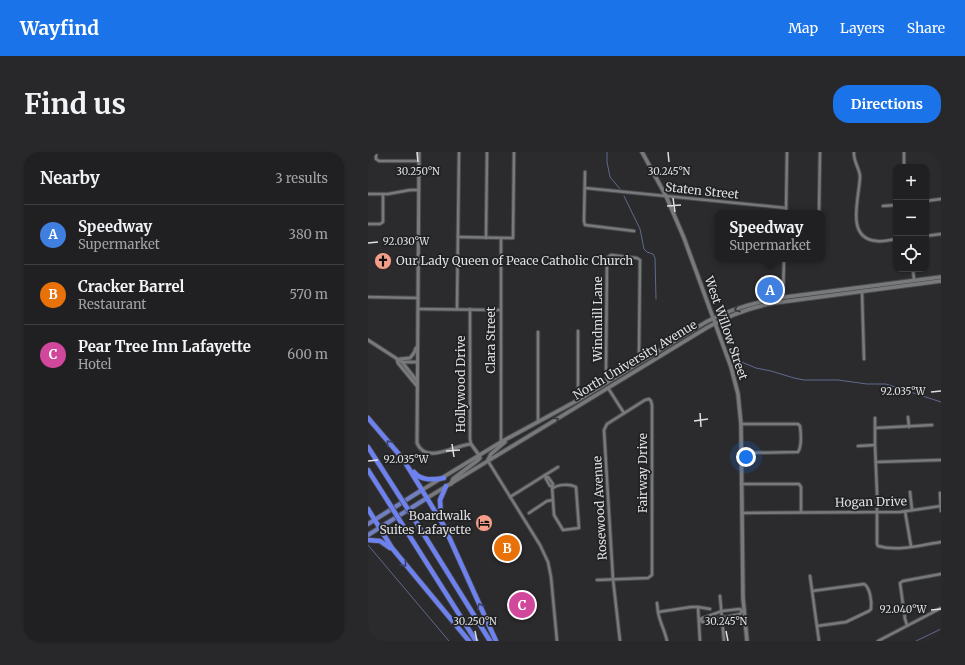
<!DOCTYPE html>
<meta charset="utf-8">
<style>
body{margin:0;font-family:Merriweather,serif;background:#28282a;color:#f1f3f6}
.controls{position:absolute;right:12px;top:12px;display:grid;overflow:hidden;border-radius:8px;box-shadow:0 1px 3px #0004}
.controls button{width:36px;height:36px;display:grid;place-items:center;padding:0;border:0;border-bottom:1px solid #3d3e40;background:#202022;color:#f1f3f6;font:20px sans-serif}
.you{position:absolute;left:378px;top:305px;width:14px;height:14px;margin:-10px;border:3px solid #fff;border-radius:50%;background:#1a73e8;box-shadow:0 0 0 6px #1a73e833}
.badge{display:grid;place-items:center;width:26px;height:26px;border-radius:50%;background:#1a73e8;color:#fff;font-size:13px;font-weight:700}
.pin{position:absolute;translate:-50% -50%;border:2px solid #fff;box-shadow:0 1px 4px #0006}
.popup{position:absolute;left:347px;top:58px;width:110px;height:52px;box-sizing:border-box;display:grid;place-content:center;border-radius:8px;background:#202022;filter:drop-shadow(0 1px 3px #0005);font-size:13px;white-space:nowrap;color:#a2a3a5}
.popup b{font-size:15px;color:#f1f3f6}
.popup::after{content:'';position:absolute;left:50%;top:100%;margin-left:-8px;border:8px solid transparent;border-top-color:#202022}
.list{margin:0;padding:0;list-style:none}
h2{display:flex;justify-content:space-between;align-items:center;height:52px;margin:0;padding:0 16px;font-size:17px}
h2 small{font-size:13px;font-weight:400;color:#a2a3a5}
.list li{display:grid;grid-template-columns:26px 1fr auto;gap:12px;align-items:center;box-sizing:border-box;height:60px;padding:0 16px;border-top:1px solid #3d3e40}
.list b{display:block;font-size:15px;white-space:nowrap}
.list p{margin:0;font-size:13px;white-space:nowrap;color:#a2a3a5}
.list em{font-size:13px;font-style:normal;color:#a2a3a5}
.icon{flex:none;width:22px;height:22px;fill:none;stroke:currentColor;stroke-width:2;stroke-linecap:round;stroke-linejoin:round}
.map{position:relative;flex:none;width:573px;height:489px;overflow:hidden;border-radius:16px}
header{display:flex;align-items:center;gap:24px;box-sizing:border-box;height:56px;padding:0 20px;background:#1a73e8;color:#fff}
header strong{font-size:19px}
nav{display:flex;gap:22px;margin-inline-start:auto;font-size:14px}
.intro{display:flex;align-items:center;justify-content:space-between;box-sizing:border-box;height:96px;padding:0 24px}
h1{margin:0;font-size:28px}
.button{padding:10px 18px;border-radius:16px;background:#1a73e8;color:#fff;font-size:14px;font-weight:700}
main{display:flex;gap:24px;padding:0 24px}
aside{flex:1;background:#202022;border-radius:16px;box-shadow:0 1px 3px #0004}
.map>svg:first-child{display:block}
</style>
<header>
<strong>Wayfind</strong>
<nav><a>Map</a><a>Layers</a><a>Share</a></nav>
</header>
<div class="intro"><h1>Find us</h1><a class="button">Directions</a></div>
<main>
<aside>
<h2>Nearby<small>3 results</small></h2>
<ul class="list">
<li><span class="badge" style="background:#3f7fe0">A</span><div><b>Speedway</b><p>Supermarket</p></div><em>380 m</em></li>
<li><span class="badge" style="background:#e8710a">B</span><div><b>Cracker Barrel</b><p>Restaurant</p></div><em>570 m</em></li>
<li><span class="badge" style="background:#d1479c">C</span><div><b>Pear Tree Inn Lafayette</b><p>Hotel</p></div><em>600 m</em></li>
</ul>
</aside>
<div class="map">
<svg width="573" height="489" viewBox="0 0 573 489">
<rect width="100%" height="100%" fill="#2b2b2e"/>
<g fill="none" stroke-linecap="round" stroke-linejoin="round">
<g stroke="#5f698d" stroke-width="1">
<polyline points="239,0 239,10 242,25 252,37"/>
<polyline points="256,44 272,77 276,97 279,100 285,102 287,106 288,147"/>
<polyline points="371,209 388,216 403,219 426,226 436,228 470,228 499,232 518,232 573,250"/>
<polyline points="0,393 81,489"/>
<polyline points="548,489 573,477"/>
</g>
<g stroke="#48494b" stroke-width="4.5">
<g id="minor">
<polyline points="8,0 8,7 11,9 51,9"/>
<path d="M486,0C485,9 491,15 492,24C492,44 476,87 509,89C516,90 522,88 528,87"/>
<polyline points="536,15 536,0"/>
<polyline points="217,20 216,69 217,73 266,79"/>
<polyline points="217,36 418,56"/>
<polyline points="0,42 20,42 42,38 51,38"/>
<polyline points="558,49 573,47"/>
<polyline points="515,54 528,53"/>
<polyline points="418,61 419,0"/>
<polyline points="451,61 452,0"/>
<polyline points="0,72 12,72 15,70 15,42"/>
<polyline points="558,84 573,82"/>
<polyline points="90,85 145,86 146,0"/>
<polyline points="118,86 119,0"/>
<polyline points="545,117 546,128"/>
<polyline points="494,140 496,207"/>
<polyline points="0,145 50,146"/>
<polyline points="415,145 416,107"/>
<polyline points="50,157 132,158"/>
<polyline points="89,157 91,0"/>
<polyline points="102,157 102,287 103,292"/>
<polyline points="210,179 210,240 212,247"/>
<polyline points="170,180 170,270"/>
<polyline points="239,230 238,220 239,107 240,105 243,103 269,106 272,108 271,200 273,209"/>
<polyline points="240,236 256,261"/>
<polyline points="540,265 541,275"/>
<path d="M507,266V293L509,341V392L510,394C530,400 553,393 573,390"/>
<path d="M373,272H430L432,274C433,282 434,294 430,300L374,301"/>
<polyline points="507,276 564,273"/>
<polyline points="133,290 133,86"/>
<polyline points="490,294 507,293"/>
<polyline points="120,309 172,393 180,410 183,425 189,489"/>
<polyline points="508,310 573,308"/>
<polyline points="177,323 178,327 182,334 184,334 185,332 180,325 178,325"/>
<polyline points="373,332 431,332 433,335 433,360"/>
<path d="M184,334L186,363L195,378L211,376L208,335C202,332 191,332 185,336"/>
<polyline points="542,340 544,358"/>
<polyline points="572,341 573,359"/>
<polyline points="142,345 190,315"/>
<polyline points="537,359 543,394"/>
<polyline points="161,361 179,349 185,348"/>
<polyline points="374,361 532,360 573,354"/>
<polyline points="442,424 451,489"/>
<polyline points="229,428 280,426 284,423 284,253 283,249 281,247 277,248 239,272 236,278 245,427 252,489"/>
<path d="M444,439L496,432C502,435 504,450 503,457L501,459L478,470L449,474"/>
<polyline points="352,444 356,489"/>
<polyline points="289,451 290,460 323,455 330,455 332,489"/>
<polyline points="330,455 342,457"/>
<polyline points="374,459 372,462 334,470 332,467 354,459 372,457 374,459 376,459"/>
<path d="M290,460C292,471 297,479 299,489"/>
<polyline points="539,473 537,467 532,431 535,429 573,422"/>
<polyline points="510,489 573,456"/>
</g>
</g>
<g stroke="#48494b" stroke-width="5">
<g id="tertiary">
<path d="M51,0L49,291C58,313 87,293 103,292L111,303"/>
<polyline points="0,188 34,210 49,210"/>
<polyline points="29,207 30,211 49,234"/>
<polyline points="32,207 42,206 46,201 48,196"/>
<polyline points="34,210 49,229"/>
</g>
</g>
<g stroke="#48494b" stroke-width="5.5">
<g id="secondary">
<polyline points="274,0 298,44 316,86 363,215 370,242 373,272 375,446 379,489"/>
<polyline points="120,308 123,302 137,290"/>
<polyline points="83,332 85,327 110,308 112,306 111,303"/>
<path d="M54,338L133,290L212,247L338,170C360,158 385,151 410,146L573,125"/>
<path d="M59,346L340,175C360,164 384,155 406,151L573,129"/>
</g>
</g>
<g stroke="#48494b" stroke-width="6">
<g id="primary">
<polyline points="0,372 54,338"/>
<polyline points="0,383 59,346"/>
</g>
</g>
<g stroke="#48494b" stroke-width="6">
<g id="motorway">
<polyline points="0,266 35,307 76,374 128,489"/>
<polyline points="0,295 32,345"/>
<polyline points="0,318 21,351"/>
<path d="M46,320C53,329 65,328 76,326"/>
<polyline points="0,357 24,396 101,489"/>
<polyline points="45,365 122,489"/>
<polyline points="73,365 72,348 78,334"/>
<polyline points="34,372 108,489"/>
<polyline points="0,388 12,389 22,396"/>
</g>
</g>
<use href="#minor" stroke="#78797b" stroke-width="2.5"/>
<use href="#tertiary" stroke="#78797b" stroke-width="3"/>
<use href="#secondary" stroke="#78797b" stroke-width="3.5"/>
<use href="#primary" stroke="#717ec1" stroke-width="4"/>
<use href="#motorway" stroke="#6d81ef" stroke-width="4.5"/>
<g stroke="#48494b" stroke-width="6" stroke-linecap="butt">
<g id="motorway-bridge">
<polyline points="32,345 45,365"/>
<polyline points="21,351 34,372"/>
</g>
</g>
<use href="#motorway-bridge" stroke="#6d81ef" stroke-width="4.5"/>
</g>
<defs><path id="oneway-chevron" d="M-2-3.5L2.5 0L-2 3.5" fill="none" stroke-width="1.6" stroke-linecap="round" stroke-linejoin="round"/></defs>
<g stroke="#37383a">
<use href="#oneway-chevron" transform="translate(369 157) rotate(161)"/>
<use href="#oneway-chevron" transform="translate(188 268) rotate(-31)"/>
</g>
<g stroke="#3c436b">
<use href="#oneway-chevron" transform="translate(21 291) rotate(-130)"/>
<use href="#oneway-chevron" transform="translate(36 412) rotate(50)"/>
<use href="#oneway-chevron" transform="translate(112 454) rotate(-114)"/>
</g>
<path fill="none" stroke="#dfdfe1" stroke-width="1.5" d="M49,0L50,10M300,0L301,10M305,46L307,60M299,54L313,53M0,91L10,90M563,240L573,239M332,261L333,275M326,269L340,267M84,292L86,305M78,299L92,298M0,309L10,308M563,458L573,457M107,479L109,489M358,479L360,489"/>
<defs>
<g id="church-disc" transform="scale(0.9)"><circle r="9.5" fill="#f49e8a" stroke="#212224"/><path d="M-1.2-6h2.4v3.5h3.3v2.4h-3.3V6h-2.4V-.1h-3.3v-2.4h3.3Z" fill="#111"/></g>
<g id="hotel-disc" transform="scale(0.9)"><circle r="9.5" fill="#f49e8a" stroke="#212224"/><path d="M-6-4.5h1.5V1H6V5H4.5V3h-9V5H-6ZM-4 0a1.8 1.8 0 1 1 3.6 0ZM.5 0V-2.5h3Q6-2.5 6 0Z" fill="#111"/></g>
</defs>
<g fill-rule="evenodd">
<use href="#church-disc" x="15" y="109"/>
<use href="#hotel-disc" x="116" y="371"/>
</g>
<g text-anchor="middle" stroke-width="3.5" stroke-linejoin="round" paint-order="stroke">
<g font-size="12" fill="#dfdfe1" stroke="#212224">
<text transform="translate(334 39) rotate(6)" y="4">Staten Street</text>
<text transform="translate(230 167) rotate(-90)" y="4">Windmill Lane</text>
<text transform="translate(358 176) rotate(71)" y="4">West Willow Street</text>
<text transform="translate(123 188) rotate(-90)" y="4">Clara Street</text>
<text transform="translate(267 208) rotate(-31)" y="4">North University Avenue</text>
<text transform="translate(93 232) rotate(-90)" y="4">Hollywood Drive</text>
<text transform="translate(275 321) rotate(-90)" y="4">Fairway Drive</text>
<text transform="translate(503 350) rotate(-1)" y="4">Hogan Drive</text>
<text transform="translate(232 356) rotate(-93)" y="4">Rosewood Avenue</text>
</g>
<g font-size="12" fill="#dfdfe1" stroke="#212224" text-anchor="start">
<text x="28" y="113">Our Lady Queen of Peace Catholic Church</text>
<text x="103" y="368" text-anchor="end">Boardwalk<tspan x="103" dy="14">Suites Lafayette</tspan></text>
</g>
</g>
<g font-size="10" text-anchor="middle" fill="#dfdfe1" stroke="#212224" stroke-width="3.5" stroke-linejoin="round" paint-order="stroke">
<text x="50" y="23">30.250°N</text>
<text x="301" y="23">30.245°N</text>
<text x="38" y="93">92.030°W</text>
<text x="535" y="243">92.035°W</text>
<text x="38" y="311">92.035°W</text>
<text x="535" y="461">92.040°W</text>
<text x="107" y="473">30.250°N</text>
<text x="358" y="473">30.245°N</text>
</g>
</svg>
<div class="controls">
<button>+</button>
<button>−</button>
<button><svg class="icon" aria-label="locate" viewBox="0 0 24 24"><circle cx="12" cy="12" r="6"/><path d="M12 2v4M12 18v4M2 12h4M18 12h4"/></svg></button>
</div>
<div class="you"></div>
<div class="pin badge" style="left:402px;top:138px;background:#3f7fe0">A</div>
<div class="popup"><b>Speedway</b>Supermarket</div>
<div class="pin badge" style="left:139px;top:396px;background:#e8710a">B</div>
<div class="pin badge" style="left:154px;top:453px;background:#d1479c">C</div>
</div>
</main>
